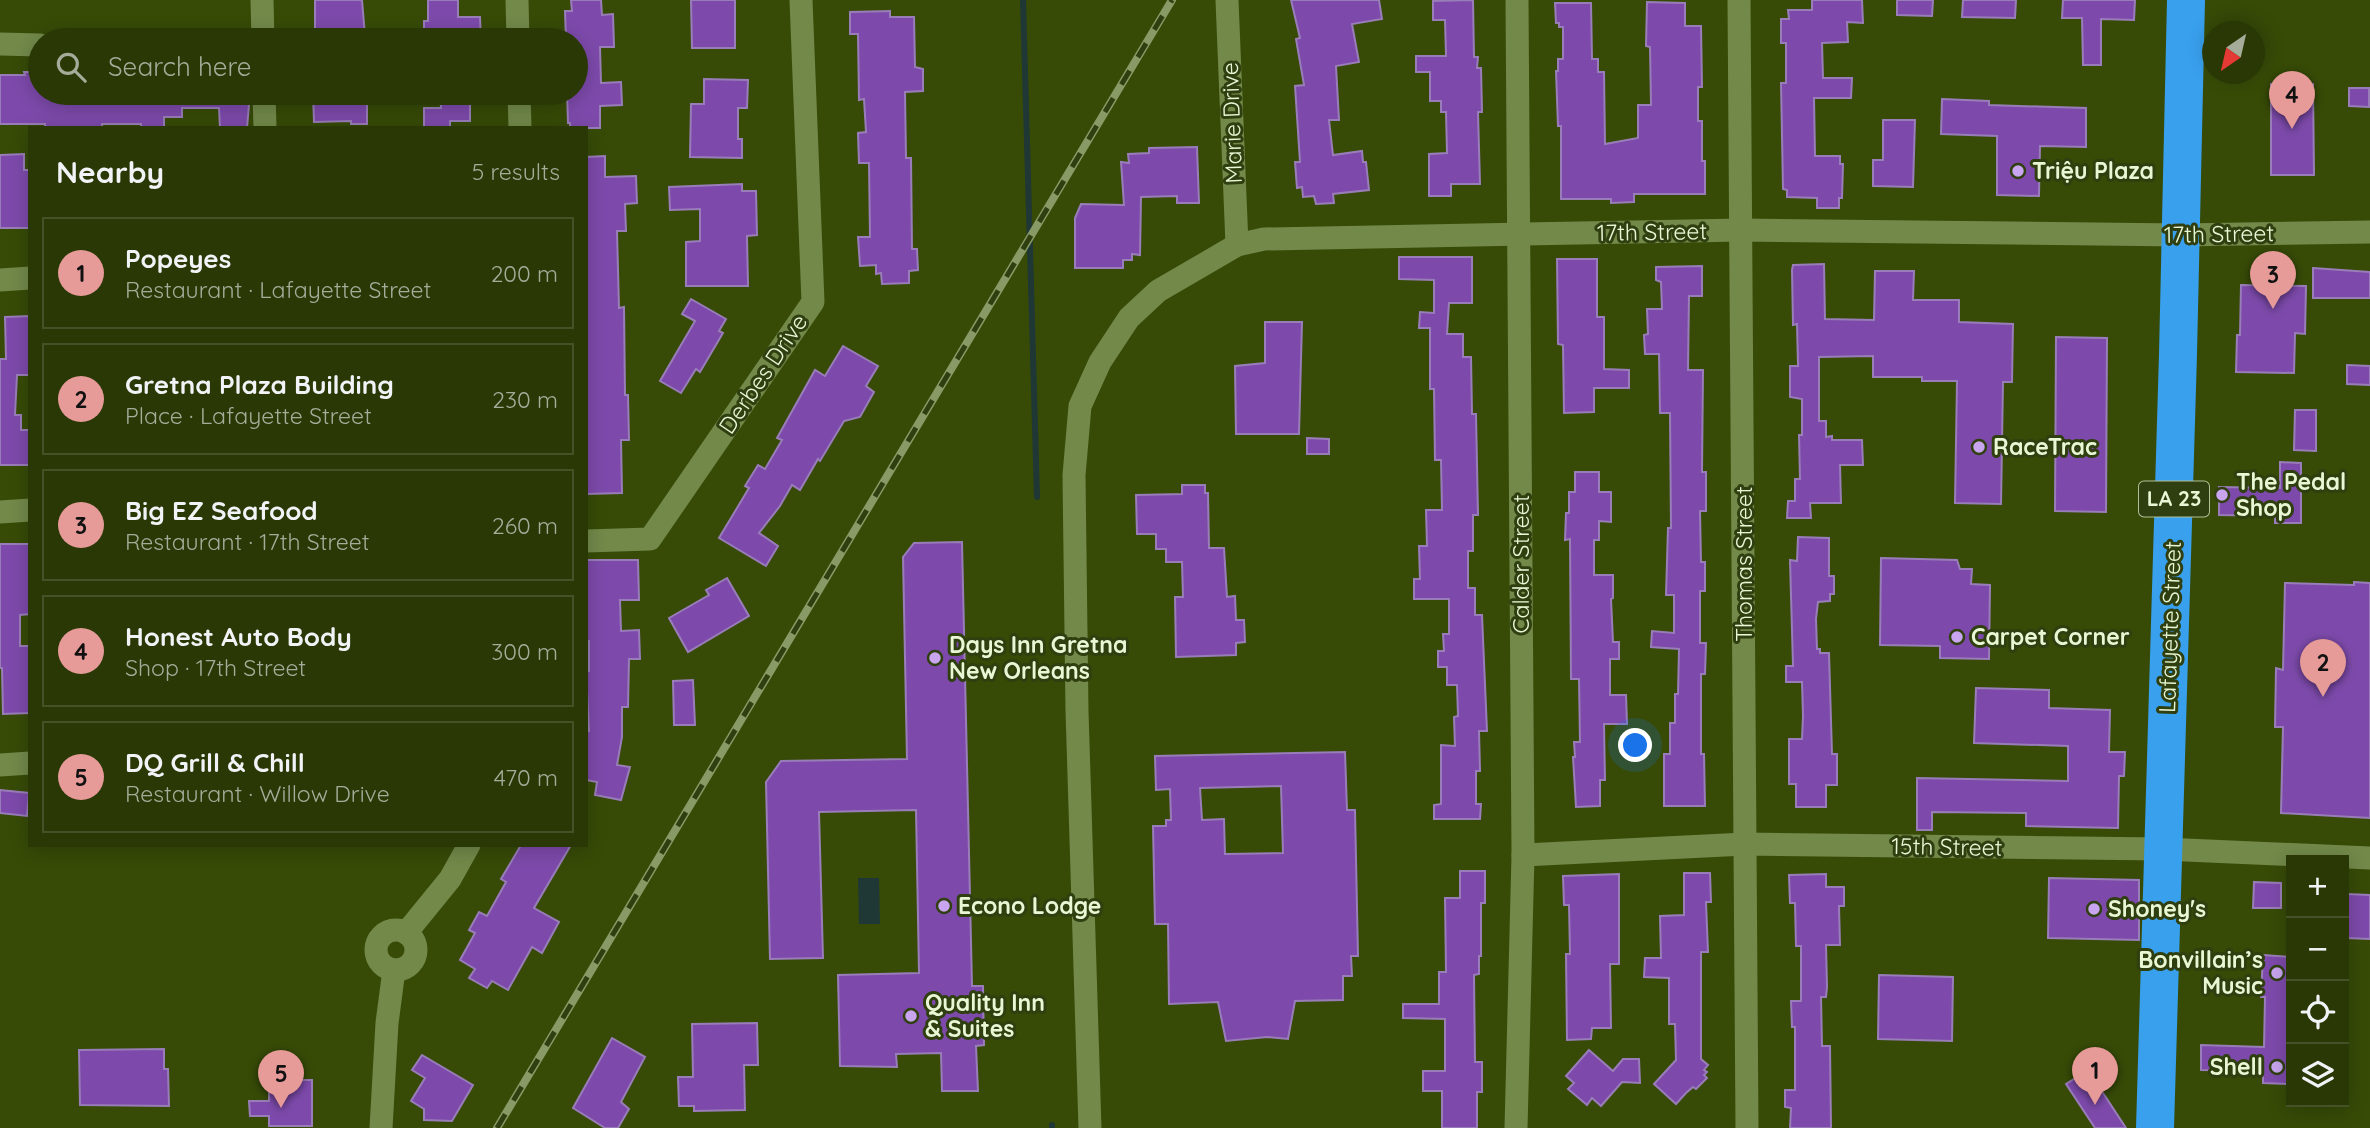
<!DOCTYPE html>
<meta charset="utf-8">
<style>
body{margin:0;font-family:Quicksand,sans-serif;background:#354313;color:#f1f3f6}
.controls{position:absolute;right:21px;bottom:21px;display:grid;overflow:hidden;border-radius:0px;box-shadow:0 4px 18px #0003}
.controls button{width:63px;height:63px;display:grid;place-items:center;padding:0;border:0;border-bottom:2px solid #455227;background:#293805;color:#f1f3f6;font:35px sans-serif}
.compass{position:absolute;left:2202px;top:21px;width:63px;height:63px;border-radius:50%;background:#293805;box-shadow:0 4px 18px #0003;rotate:214deg}
.you{position:absolute;left:1636px;top:746px;width:24px;height:24px;margin:-18px;border:5px solid #fff;border-radius:50%;background:#1a73e8;box-shadow:0 0 0 10px #1a73e833}
.badge{display:grid;place-items:center;width:46px;height:46px;border-radius:50%;background:#e69b98;color:#111;font-size:23px;font-weight:700}
.pin{position:absolute;translate:-50% -58px;filter:drop-shadow(0 2px 4px #0008)}
.pin::after{content:'';position:absolute;top:37px;width:24px;height:21px;background:inherit;clip-path:polygon(0 0,100% 0,50% 100%)}
.list{margin:0;padding:0;list-style:none}
h2{display:flex;justify-content:space-between;align-items:center;height:91px;margin:0;padding:0 28px;font-size:30px}
h2 small{font-size:23px;font-weight:400;color:#a5ac9a}
.list li{display:grid;grid-template-columns:46px 1fr auto;gap:21px;align-items:center;box-sizing:border-box;height:112px;margin:0 14px 14px;padding:0 14px;border:2px solid #455227;border-radius:0px}
.list b{display:block;font-size:26px;white-space:nowrap}
.list p{margin:0;font-size:23px;white-space:nowrap;color:#a5ac9a}
.list em{font-size:23px;font-style:normal;color:#a5ac9a}
.icon{flex:none;width:38px;height:38px;fill:none;stroke:currentColor;stroke-width:2;stroke-linecap:round;stroke-linejoin:round}
.map{position:relative;flex:none;width:2370px;height:1128px;overflow:hidden}
.search{position:absolute;background:#293805;box-shadow:0 4px 18px #0003;left:28px;top:28px;width:560px;height:77px;display:flex;align-items:center;gap:18px;box-sizing:border-box;padding:0 24px;border-radius:38px;color:#a5ac9a;font-size:26px}
.panel{position:absolute;background:#293805;box-shadow:0 4px 18px #0003;left:28px;top:126px;width:560px;height:721px;border-radius:0px}
.map>svg:first-child{display:block}
</style>
<div class="map">
<svg width="2370" height="1128" viewBox="0 0 2370 1128">
<rect width="100%" height="100%" fill="#374b07"/>
<polygon fill="#203835" points="858,878 879,878 880,924 859,924"/>
<g fill="none" stroke-linecap="round" stroke-linejoin="round">
<g stroke="#203835" stroke-width="6">
<polyline points="1023,0 1037,497"/>
<polyline points="1052,1128 1052,1125"/>
</g>
</g>
<g fill="#7d4aab" stroke="#997db8" stroke-width="2" fill-rule="evenodd">
<polygon points="315,0 362,0 365,36 355,37 355,40 315,40"/>
<polygon points="428,0 458,0 458,17 480,17 481,40 424,40 424,21 428,21"/>
<polygon points="571,0 601,0 602,15 613,14 614,47 600,47 601,83 621,82 622,105 600,106 600,128 570,128 570,123 568,123 567,93 576,93 576,40 566,40 565,11 572,11"/>
<polygon points="691,0 735,0 735,48 692,48"/>
<polygon points="1291,0 1379,0 1382,19 1352,24 1359,62 1336,66 1339,120 1329,120 1333,155 1362,151 1363,162 1366,162 1369,190 1333,194 1334,203 1316,204 1314,196 1303,197 1302,187 1297,188 1295,162 1300,162 1295,86 1304,85 1296,39 1300,38"/>
<polygon points="1473,0 1474,57 1478,57 1477,68 1481,68 1482,112 1478,112 1480,184 1451,184 1451,196 1429,196 1429,154 1447,153 1446,112 1441,112 1441,101 1430,101 1430,72 1416,72 1416,56 1446,56 1445,20 1433,20 1433,1"/>
<polygon points="1812,0 1862,0 1863,23 1847,22 1848,42 1822,43 1823,78 1852,78 1851,98 1814,98 1815,156 1840,156 1840,164 1843,164 1842,198 1839,198 1839,208 1817,208 1817,198 1787,197 1787,190 1783,189 1781,83 1786,83 1786,43 1781,43 1781,19 1789,19 1788,10 1812,10"/>
<polygon points="1897,0 1933,0 1932,16 1897,15"/>
<polygon points="1963,0 2016,0 2015,18 1962,17"/>
<polygon points="2063,0 2135,0 2134,20 2101,19 2101,65 2083,65 2082,18 2062,18"/>
<polygon points="1647,2 1685,3 1685,26 1701,26 1702,87 1698,87 1698,121 1702,121 1702,161 1705,161 1705,194 1634,194 1634,202 1611,203 1611,199 1561,199 1561,126 1558,126 1556,71 1558,71 1558,59 1563,59 1563,27 1559,27 1559,23 1556,23 1555,3 1591,3 1592,59 1598,59 1598,72 1604,72 1605,144 1638,138 1638,105 1651,105 1650,47 1646,46"/>
<polygon points="890,11 890,17 914,17 915,67 923,69 923,91 905,92 906,158 911,158 912,249 917,249 918,270 909,271 909,283 882,284 881,273 876,274 876,265 860,266 858,237 870,237 869,163 859,163 858,133 866,132 864,99 859,100 858,34 850,34 850,12"/>
<polygon points="24,72 40,72 40,93 250,93 247,128 220,128 219,108 182,108 182,117 164,117 164,128 141,128 141,124 102,124 102,128 45,128 45,124 0,124 0,75 25,75"/>
<polygon points="704,79 748,80 747,108 738,108 738,139 742,139 742,158 690,157 691,104 704,104"/>
<polygon points="2271,84 2313,84 2314,175 2271,175"/>
<polygon points="2349,88 2369,88 2369,107 2349,106"/>
<polygon points="313,93 359,93 359,95 367,95 367,124 351,124 351,121 314,122"/>
<polygon points="440,93 470,93 470,121 450,121 450,128 424,128 424,108 441,108"/>
<polygon points="1942,99 1989,101 1989,105 2086,108 2086,147 2040,146 2039,196 1997,195 1997,136 1941,134"/>
<polygon points="1883,120 1915,120 1913,187 1873,186 1873,160 1883,160"/>
<polygon points="1197,147 1199,203 1177,203 1177,196 1141,197 1140,255 1132,254 1132,260 1123,260 1123,268 1075,268 1075,218 1081,204 1124,205 1121,162 1129,163 1128,154 1149,153 1149,148"/>
<polygon points="24,154 24,170 30,170 30,228 0,228 0,155"/>
<polygon points="605,156 605,177 636,176 637,203 625,204 626,231 617,231 619,308 624,307 625,395 628,395 629,440 621,440 622,493 586,494 586,157"/>
<polygon points="742,184 742,191 756,191 757,235 747,236 748,286 686,286 686,242 700,241 700,209 670,210 669,187"/>
<polygon points="1399,257 1472,257 1472,303 1449,303 1447,334 1463,334 1463,357 1471,357 1472,414 1476,414 1478,515 1473,515 1473,551 1468,551 1468,588 1475,588 1475,615 1482,615 1487,731 1479,731 1480,771 1476,771 1476,804 1481,804 1480,819 1434,819 1434,805 1441,804 1441,745 1455,746 1454,717 1458,716 1457,685 1447,685 1447,667 1438,667 1438,651 1444,651 1443,634 1449,634 1449,599 1414,599 1414,579 1420,579 1419,546 1427,546 1426,510 1442,510 1441,460 1435,460 1434,389 1430,389 1430,328 1419,328 1420,312 1434,313 1434,280 1399,279"/>
<polygon points="1557,259 1597,259 1597,317 1604,317 1604,369 1629,370 1629,388 1594,388 1594,412 1564,413 1563,345 1558,344"/>
<polygon points="1824,264 1825,319 1874,320 1875,271 1914,271 1913,300 1959,300 1959,322 2013,324 2012,382 2003,382 2001,504 1955,503 1957,381 1922,381 1922,377 1873,377 1873,356 1819,357 1819,421 1826,421 1826,437 1832,436 1832,440 1862,440 1863,465 1840,465 1841,503 1810,503 1811,518 1787,518 1788,501 1795,501 1795,479 1800,479 1799,435 1802,435 1802,399 1790,397 1790,366 1798,366 1797,324 1793,325 1792,270 1793,265"/>
<polygon points="1702,266 1702,296 1689,296 1688,370 1703,370 1702,472 1706,472 1706,511 1700,511 1701,562 1705,562 1705,591 1700,591 1700,643 1706,643 1705,674 1701,674 1701,754 1704,754 1705,806 1664,806 1664,754 1670,754 1670,723 1675,723 1675,694 1678,694 1679,649 1651,647 1652,631 1674,633 1674,595 1666,595 1668,528 1671,528 1670,413 1660,413 1659,354 1645,354 1644,335 1648,334 1647,309 1662,309 1661,282 1656,280 1656,267"/>
<polygon points="2313,268 2370,272 2370,298 2313,298"/>
<polygon points="2241,285 2306,286 2305,334 2295,333 2294,373 2236,372 2237,335 2240,335"/>
<polygon points="691,299 726,319 719,331 723,333 700,372 696,369 681,393 660,381 695,321 682,314"/>
<polygon points="30,316 30,375 17,375 15,415 21,415 21,430 30,430 30,465 0,465 0,359 6,359 5,317"/>
<polygon points="1265,322 1302,322 1299,434 1236,434 1235,366 1265,363"/>
<polygon points="2056,337 2107,338 2106,512 2055,511"/>
<polygon points="843,346 878,366 866,386 874,392 860,417 844,421 820,461 818,459 800,490 792,485 780,506 759,533 778,546 766,566 719,538 749,488 745,486 758,465 765,469 782,440 777,438 815,370 825,376"/>
<polygon points="2347,365 2370,366 2370,385 2347,384"/>
<polygon points="2295,410 2316,410 2316,451 2294,450"/>
<polygon points="1307,438 1329,439 1329,454 1307,454"/>
<polygon points="2280,462 2301,463 2301,523 2275,523 2275,516 2219,515 2219,487 2280,488"/>
<polygon points="1575,472 1599,472 1599,492 1611,492 1611,522 1599,521 1599,540 1594,540 1594,575 1613,575 1613,598 1611,599 1613,642 1619,642 1619,659 1610,659 1610,695 1626,695 1627,724 1604,724 1605,780 1600,780 1600,806 1576,807 1573,757 1575,757 1574,742 1580,742 1579,679 1571,679 1570,539 1565,540 1566,513 1569,513 1569,492 1575,492"/>
<polygon points="1182,485 1205,485 1205,493 1208,493 1209,548 1224,548 1227,597 1235,596 1236,620 1244,620 1245,642 1236,643 1236,655 1176,657 1175,597 1183,597 1182,562 1166,562 1166,549 1156,549 1156,534 1137,534 1136,495 1182,494"/>
<polygon points="1798,537 1829,538 1829,576 1834,576 1834,594 1830,594 1830,601 1818,602 1816,619 1817,649 1820,649 1820,653 1829,653 1832,754 1837,754 1837,785 1826,785 1826,807 1796,807 1796,784 1789,784 1789,739 1802,739 1803,716 1802,682 1786,682 1786,666 1793,666 1790,560 1797,561"/>
<polygon points="962,542 972,986 983,986 984,1045 976,1046 978,1091 942,1091 941,1053 896,1054 897,1067 840,1066 838,975 919,973 916,810 819,812 823,958 770,959 766,782 781,761 907,759 903,557 914,543"/>
<polygon points="0,544 30,544 30,614 20,615 20,646 30,646 30,713 3,714 2,668 0,668"/>
<polygon points="1881,558 1957,560 1960,569 1972,569 1971,584 1990,585 1989,659 1940,658 1940,646 1880,645"/>
<polygon points="586,560 638,560 639,600 620,600 621,631 639,630 640,659 629,659 628,707 622,707 622,737 617,765 630,767 621,800 595,795 597,782 586,780 586,731 589,731 586,671 589,671 589,641 586,641"/>
<polygon points="727,578 749,616 688,652 669,618 709,595 706,590"/>
<polygon points="2354,582 2370,583 2370,818 2281,813 2283,727 2275,727 2276,668 2283,670 2285,583 2354,585"/>
<polygon points="693,680 695,725 674,725 673,681"/>
<polygon points="1976,688 2049,690 2049,708 2110,710 2109,752 2125,752 2124,776 2119,776 2118,828 2026,826 2026,813 1932,812 1932,830 1917,830 1917,778 2068,781 2068,746 1974,743"/>
<path d="M1345,752L1347,810H1355L1358,956H1351L1352,976H1343V1000L1295,1001L1288,1039L1267,1037L1226,1041L1218,1002L1169,1004L1168,924H1155L1153,826H1166V820H1171L1170,789L1156,790L1155,756ZM1281,786L1283,853L1225,854L1224,819L1202,820L1200,788Z"/>
<polygon points="0,790 29,793 27,816 0,813"/>
<polygon points="521,845 571,845 534,908 559,922 542,953 532,947 508,990 492,981 487,988 469,978 475,969 460,960 475,933 469,930 479,912 487,916 506,882 501,879"/>
<polygon points="1460,871 1485,871 1485,903 1481,903 1481,956 1479,956 1479,974 1474,975 1475,1062 1482,1062 1482,1092 1477,1092 1477,1128 1442,1128 1442,1091 1423,1091 1423,1071 1445,1071 1445,1019 1403,1018 1403,1004 1439,1004 1439,972 1446,972 1445,898 1460,898"/>
<polygon points="1684,873 1710,873 1711,902 1706,902 1708,952 1701,952 1701,1059 1708,1065 1704,1070 1707,1072 1704,1075 1707,1078 1696,1089 1693,1087 1686,1093 1676,1104 1654,1084 1676,1060 1675,1024 1669,1024 1669,978 1644,977 1645,958 1661,958 1660,916 1684,915"/>
<polygon points="1619,874 1619,964 1610,964 1611,1028 1592,1028 1591,1039 1567,1040 1566,954 1570,954 1569,905 1564,905 1563,876"/>
<polygon points="1826,874 1826,887 1844,887 1844,906 1839,906 1840,945 1826,945 1827,987 1826,997 1821,997 1822,1046 1830,1046 1831,1128 1790,1128 1791,1108 1785,1107 1785,1090 1795,1090 1795,1027 1792,1027 1791,1001 1801,1001 1801,946 1796,946 1795,903 1790,903 1789,875"/>
<polygon points="2049,878 2139,880 2139,940 2048,938"/>
<polygon points="2254,882 2281,883 2281,908 2253,908"/>
<polygon points="2347,894 2370,895 2370,939 2346,938"/>
<polygon points="2263,955 2291,957 2291,1084 2263,1083 2263,1071 2201,1070 2201,1045 2264,1047 2265,997 2261,997"/>
<polygon points="1879,975 1953,977 1952,1041 1878,1039"/>
<polygon points="757,1023 758,1065 744,1065 745,1110 694,1111 694,1106 679,1106 678,1077 693,1077 692,1024"/>
<polygon points="612,1038 645,1057 621,1102 629,1109 618,1128 605,1128 573,1108"/>
<polygon points="164,1049 164,1069 168,1069 169,1106 80,1105 79,1050"/>
<polygon points="1589,1050 1613,1071 1623,1059 1639,1059 1640,1083 1622,1082 1601,1106 1592,1098 1587,1105 1568,1089 1574,1083 1566,1076"/>
<polygon points="422,1055 473,1085 452,1121 424,1120 424,1109 411,1101 425,1078 412,1070"/>
<polygon points="2088,1070 2126,1128 2095,1128 2066,1084"/>
<polygon points="269,1080 312,1080 312,1126 269,1126 269,1116 250,1116 249,1101 269,1101"/>
</g>
<g fill="none" stroke-linecap="round" stroke-linejoin="round">
<g stroke="#72894a" stroke-width="23">
<polyline points="262,0 263,40"/>
<polyline points="517,0 518,40"/>
<polyline points="1227,0 1237,245"/>
<polyline points="1739,0 1747,1128"/>
<polyline points="0,44 40,45"/>
<polyline points="264,93 265,128"/>
<polyline points="519,93 520,128"/>
<polyline points="0,280 30,278"/>
<polyline points="0,512 30,510"/>
<polyline points="586,541 650,539 813,302 801,0"/>
<polyline points="0,765 30,763"/>
<polyline points="1523,855 1745,844 2163,849 2370,858"/>
<circle cx="396" cy="950" r="20"/>
<polyline points="406,933 450,879 469,845"/>
<polyline points="381,1128 387,1023 394,970"/>
<polyline points="1090,1128 1077,711 1074,475 1080,406 1100,362 1129,318 1158,291 1237,245 1264,239 1742,230 2182,235 2370,232"/>
<polyline points="1516,1128 1523,855 1517,0"/>
</g>
<polyline stroke="#39a0ee" stroke-width="38" points="2155,1128 2178,354 2186,0"/>
<g stroke="#889a65" stroke-width="8">
<polyline id="rail" points="497,1128 1172,0"/>
</g>
<use href="#rail" stroke="#2f3f0f" stroke-width="5" stroke-dasharray="16" stroke-linecap="butt"/>
</g>
<g fill="#c8a5ee" stroke="#2f3f0f" stroke-width="2.5">
<circle cx="2018" cy="171" r="7"/>
<circle cx="1979" cy="447" r="7"/>
<circle cx="2222" cy="495" r="7"/>
<circle cx="1957" cy="637" r="7"/>
<circle cx="935" cy="658" r="7"/>
<circle cx="944" cy="906" r="7"/>
<circle cx="2094" cy="909" r="7"/>
<circle cx="2277" cy="973" r="7"/>
<circle cx="911" cy="1016" r="7"/>
<circle cx="2277" cy="1067" r="7"/>
</g>
<g text-anchor="middle" stroke-width="6" stroke-linejoin="round" paint-order="stroke">
<rect fill="#2f3f0f" stroke="#b1c09a" stroke-width="2" x="2139" y="481.5" width="70" height="35" rx="5"/>
<g font-size="21" font-weight="bold" fill="#e9f7d5">
<text x="2174" y="506">LA 23</text>
</g>
<g font-size="23" fill="#e9f7d5" stroke="#2f3f0f">
<text transform="translate(1232 123) rotate(-92)" y="8">Marie Drive</text>
<text transform="translate(1652 232) rotate(-1)" y="8">17th Street</text>
<text transform="translate(2219 234) rotate(-1)" y="8">17th Street</text>
<text transform="translate(763 374) rotate(-56)" y="8">Derbes Drive</text>
<text transform="translate(1521 564) rotate(-90)" y="8">Calder Street</text>
<text transform="translate(1744 564) rotate(-90)" y="8">Thomas Street</text>
<text transform="translate(2170 627) rotate(-88)" y="8">Lafayette Street</text>
<text transform="translate(1947 847) rotate(1)" y="8">15th Street</text>
</g>
<g font-size="23" font-weight="bold" fill="#e9f7d5" stroke="#2f3f0f" text-anchor="start">
<text x="2032" y="179">Triệu Plaza</text>
<text x="1993" y="455">RaceTrac</text>
<text x="2236" y="490">The Pedal<tspan x="2236" dy="26">Shop</tspan></text>
<text x="1971" y="645">Carpet Corner</text>
<text x="949" y="653">Days Inn Gretna<tspan x="949" dy="26">New Orleans</tspan></text>
<text x="958" y="914">Econo Lodge</text>
<text x="2108" y="917">Shoney's</text>
<text x="2263" y="968" text-anchor="end">Bonvillain’s<tspan x="2263" dy="26">Music</tspan></text>
<text x="925" y="1011">Quality Inn<tspan x="925" dy="26">&amp; Suites</tspan></text>
<text x="2263" y="1075" text-anchor="end">Shell</text>
</g>
</g>
</svg>
<div class="controls">
<button>+</button>
<button>−</button>
<button><svg class="icon" aria-label="locate" viewBox="0 0 24 24"><circle cx="12" cy="12" r="6"/><path d="M12 2v4M12 18v4M2 12h4M18 12h4"/></svg></button>
<button><svg class="icon" aria-label="layers" viewBox="0 0 24 24"><path d="M12 4l9 5-9 5-9-5zM3 14l9 5 9-5"/></svg></button>
</div>
<svg class="compass" viewBox="-18 -18 36 36"><path d="M0-13l5 13h-10z" fill="#e53935"/><path d="M0 13l5-13h-10z" fill="#a5ac9a"/></svg>
<div class="you"></div>
<div class="pin badge" style="left:2095px;top:1105px">1</div>
<div class="pin badge" style="left:2323px;top:697px">2</div>
<div class="pin badge" style="left:2273px;top:309px">3</div>
<div class="pin badge" style="left:2292px;top:129px">4</div>
<div class="pin badge" style="left:281px;top:1108px">5</div>
<div class="search"><svg class="icon" aria-label="search" viewBox="0 0 24 24"><circle cx="10" cy="10" r="6"/><path d="M15 15l6 6"/></svg>Search here</div>
<section class="panel">
<h2>Nearby<small>5 results</small></h2>
<ul class="list">
<li><span class="badge">1</span><div><b>Popeyes</b><p>Restaurant · Lafayette Street</p></div><em>200 m</em></li>
<li><span class="badge">2</span><div><b>Gretna Plaza Building</b><p>Place · Lafayette Street</p></div><em>230 m</em></li>
<li><span class="badge">3</span><div><b>Big EZ Seafood</b><p>Restaurant · 17th Street</p></div><em>260 m</em></li>
<li><span class="badge">4</span><div><b>Honest Auto Body</b><p>Shop · 17th Street</p></div><em>300 m</em></li>
<li><span class="badge">5</span><div><b>DQ Grill &amp; Chill</b><p>Restaurant · Willow Drive</p></div><em>470 m</em></li>
</ul>
</section>
</div>
